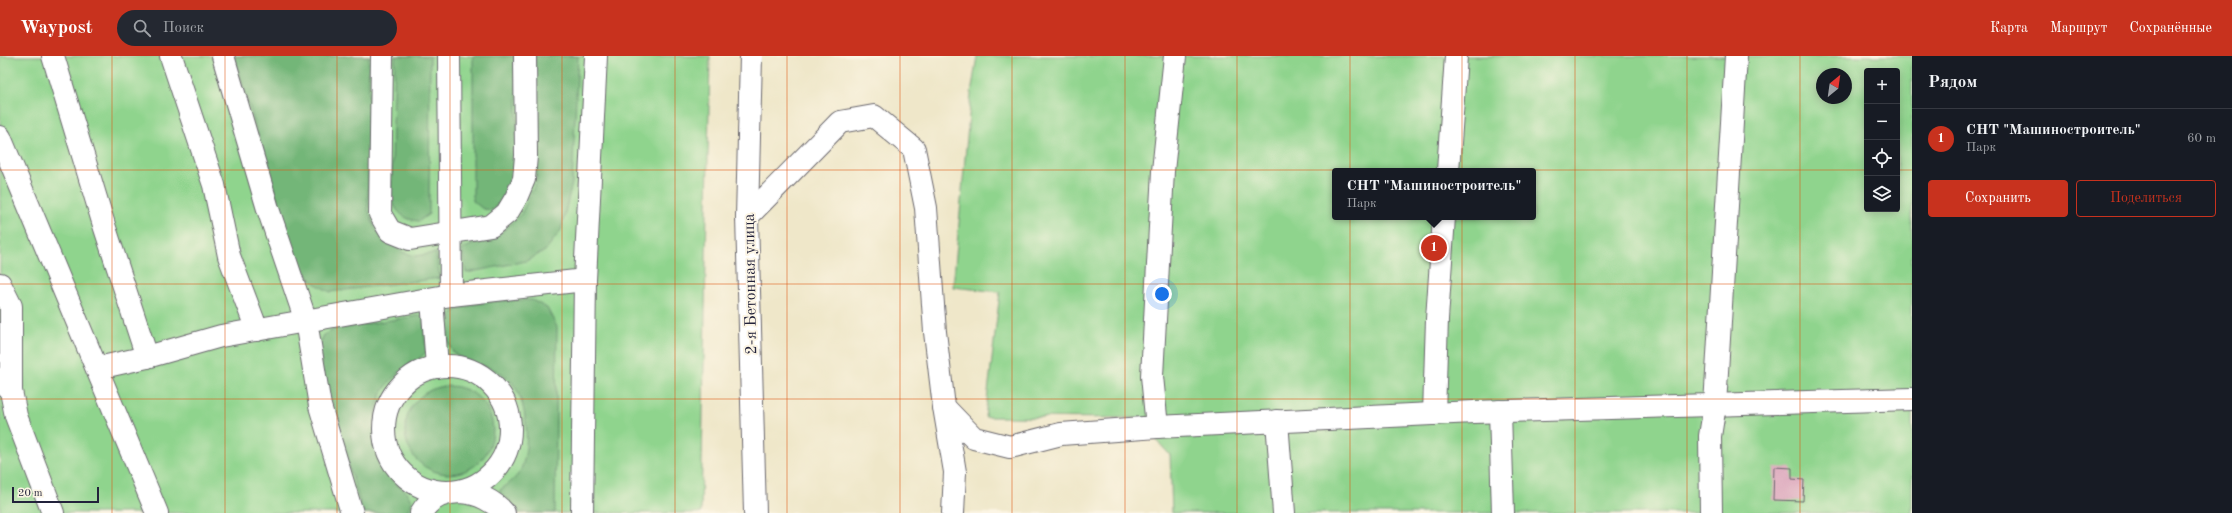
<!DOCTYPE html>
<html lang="ru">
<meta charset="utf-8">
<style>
body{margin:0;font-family:"Old Standard TT",serif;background:#242831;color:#f1f3f6}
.controls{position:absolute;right:12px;top:12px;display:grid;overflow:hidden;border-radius:4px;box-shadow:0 2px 10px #0003}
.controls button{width:36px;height:36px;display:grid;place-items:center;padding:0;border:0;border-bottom:1px solid #363941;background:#171b24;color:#f1f3f6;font:20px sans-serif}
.compass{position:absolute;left:1816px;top:12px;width:36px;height:36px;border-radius:50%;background:#171b24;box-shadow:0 2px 10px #0003;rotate:29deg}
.scale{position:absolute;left:12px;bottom:10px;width:87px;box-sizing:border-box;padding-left:4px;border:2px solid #22223b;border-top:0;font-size:11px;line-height:14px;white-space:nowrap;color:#22223b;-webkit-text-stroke:3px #fcf5e5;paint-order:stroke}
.you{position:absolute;left:1162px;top:238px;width:14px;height:14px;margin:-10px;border:3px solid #fff;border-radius:50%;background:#1a73e8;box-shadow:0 0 0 6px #1a73e833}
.badge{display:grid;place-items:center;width:26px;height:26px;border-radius:50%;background:#c8321e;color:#fff;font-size:13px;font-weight:700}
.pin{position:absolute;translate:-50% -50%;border:2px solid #fff;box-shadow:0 1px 4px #0006}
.popup{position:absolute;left:1332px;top:112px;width:204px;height:52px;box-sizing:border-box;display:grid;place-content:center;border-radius:4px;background:#171b24;filter:drop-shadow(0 1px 3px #0005);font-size:13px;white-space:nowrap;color:#9ea1a6}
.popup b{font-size:15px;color:#f1f3f6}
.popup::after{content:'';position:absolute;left:50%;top:100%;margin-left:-8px;border:8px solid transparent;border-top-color:#171b24}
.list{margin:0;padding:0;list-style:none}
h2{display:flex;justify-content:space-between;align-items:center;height:52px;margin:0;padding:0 16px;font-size:17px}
h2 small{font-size:13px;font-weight:400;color:#9ea1a6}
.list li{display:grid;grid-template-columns:26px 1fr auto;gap:12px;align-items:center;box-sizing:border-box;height:60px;padding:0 16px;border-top:1px solid #363941}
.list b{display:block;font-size:15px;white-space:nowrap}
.list p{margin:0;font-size:13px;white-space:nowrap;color:#9ea1a6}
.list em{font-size:13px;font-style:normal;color:#9ea1a6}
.actions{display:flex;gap:8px;padding:12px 16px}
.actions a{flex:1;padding:9px 0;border:1px solid #c8321e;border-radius:4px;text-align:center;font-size:14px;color:#c8321e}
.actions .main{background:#c8321e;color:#fff}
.icon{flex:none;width:22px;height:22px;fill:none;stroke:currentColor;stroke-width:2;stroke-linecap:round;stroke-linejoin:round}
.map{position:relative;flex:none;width:1912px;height:457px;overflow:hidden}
header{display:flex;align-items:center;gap:24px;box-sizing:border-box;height:56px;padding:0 20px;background:#c8321e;color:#fff}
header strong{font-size:19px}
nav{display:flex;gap:22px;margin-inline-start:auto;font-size:14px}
.search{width:280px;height:36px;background:#242831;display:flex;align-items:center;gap:10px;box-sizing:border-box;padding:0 14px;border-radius:22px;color:#9ea1a6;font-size:15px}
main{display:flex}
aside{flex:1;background:#171b24}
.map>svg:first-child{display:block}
</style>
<header>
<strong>Waypost</strong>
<div class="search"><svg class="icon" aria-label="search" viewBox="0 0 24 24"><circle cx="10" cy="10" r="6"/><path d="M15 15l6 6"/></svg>Поиск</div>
<nav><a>Карта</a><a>Маршрут</a><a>Сохранённые</a></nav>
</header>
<main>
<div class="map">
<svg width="1912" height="457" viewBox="0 0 1912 457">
<rect width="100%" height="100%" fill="#fcf5e5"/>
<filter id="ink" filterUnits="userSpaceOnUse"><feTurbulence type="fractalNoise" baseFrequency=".025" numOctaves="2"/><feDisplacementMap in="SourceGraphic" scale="8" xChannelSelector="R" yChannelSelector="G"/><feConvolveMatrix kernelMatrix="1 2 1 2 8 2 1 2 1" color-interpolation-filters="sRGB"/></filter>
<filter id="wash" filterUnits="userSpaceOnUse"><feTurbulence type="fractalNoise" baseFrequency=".012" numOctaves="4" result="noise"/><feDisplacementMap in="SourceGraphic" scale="16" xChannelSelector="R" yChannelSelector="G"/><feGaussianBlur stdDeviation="0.9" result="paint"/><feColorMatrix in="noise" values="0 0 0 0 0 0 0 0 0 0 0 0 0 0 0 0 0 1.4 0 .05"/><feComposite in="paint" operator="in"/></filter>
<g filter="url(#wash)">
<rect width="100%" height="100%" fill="#efe7c9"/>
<g fill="#8fd48d" stroke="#587b64" fill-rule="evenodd">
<polygon points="0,0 710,0 701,457 0,457"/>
<path d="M977,0H1912V457H1172L1170,399L1136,362L985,361L1000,236L953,231L971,38ZM1867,15H1897V153H1867ZM1822,18H1846V42H1822ZM1335,115H1533V161H1335Z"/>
</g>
<g fill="#73b678" stroke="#4a6c5a">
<polygon points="234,0 369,0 368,153 375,173 402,196 415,200 436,197 440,222 330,236 314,227 296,205"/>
<path d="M395,0H430L429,158L419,165C404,164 398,157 391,144Z"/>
<path d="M473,0H516C516,38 521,96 510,130C507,140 500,148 492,154L483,153L473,145Z"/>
<polygon points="535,0 578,0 572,127 561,174 545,195 526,205 466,217 462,193 500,177 510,169 521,158 537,125"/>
<path d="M532,244L547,252L557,271L555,457H518L509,444L500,440V434C507,429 515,424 520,415C532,392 528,333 503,318C488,309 465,308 453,296C446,288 447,270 447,260C470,243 504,245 532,244Z"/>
<path d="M423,259L426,296C416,307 402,312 393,322C366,349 373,393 390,422C394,429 402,430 406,436C409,439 410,444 412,447L406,457H363L323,324L319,290L324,279L335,273Z"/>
<circle cx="449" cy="374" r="44"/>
</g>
<g id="blocks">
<polygon fill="#dda9be" points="1774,411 1792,412 1792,423 1804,424 1803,445 1773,444"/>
</g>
</g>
<g filter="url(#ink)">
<use href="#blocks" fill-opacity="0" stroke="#6a676d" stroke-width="1"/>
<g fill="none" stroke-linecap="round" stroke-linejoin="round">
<g stroke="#6a676d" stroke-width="24">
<g id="minor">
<polyline points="53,0 104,169 147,301"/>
<polyline points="171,0 214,129 229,200 257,274"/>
<polyline points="223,0 268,153 306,265 320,350 352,457"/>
<polyline points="382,0 380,158 390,175 410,183 491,170 507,157 516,142 524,123 526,100 525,0"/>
<polyline points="449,0 451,239"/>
<polyline points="0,81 157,457"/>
<polyline points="1448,115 1456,0"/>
<polyline points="747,161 840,66 874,60 914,93 926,152 935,276 944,351 955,416 953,457"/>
<polyline points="0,228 11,250 11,335"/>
<polyline points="432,243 437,311"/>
<circle cx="447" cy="373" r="63"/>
<polyline points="98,312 147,301 221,280 451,239 585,224"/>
<polyline points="0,323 11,335 16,360 53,457"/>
<polyline points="944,351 974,382 1010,391 1061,378 1157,371 1474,356 1912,343"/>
<polyline points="1500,355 1503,457"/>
<polyline points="1434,358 1437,263 1444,161"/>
<polyline points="1277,365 1284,457"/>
<polyline points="1157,371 1152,320 1163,115 1175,0"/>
<path d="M421,457C439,426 484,433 504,457"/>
<polyline points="582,457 585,224 596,0"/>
<polyline points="1711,457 1710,380 1715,349 1736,0"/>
</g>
</g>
<g stroke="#6a676d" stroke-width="24">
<polyline id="major" points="751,0 747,161 755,457"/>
</g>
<use href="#minor" stroke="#fff" stroke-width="22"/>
<use href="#major" stroke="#fff" stroke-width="22"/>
</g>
</g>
<path fill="none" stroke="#de560e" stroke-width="1" stroke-opacity="0.55" d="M112,0V457M225,0V457M337,0V457M450,0V457M562,0V457M675,0V457M787,0V457M900,0V457M1012,0V457M1125,0V457M1237,0V457M1350,0V457M1462,0V457M1575,0V457M1687,0V457M1800,0V457M0,114H1867M1897,114H1912M0,228H1912M0,343H1912"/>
<g text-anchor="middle" stroke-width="4" stroke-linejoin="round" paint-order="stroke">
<g font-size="16" fill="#22223b" stroke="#fcf5e5">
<text transform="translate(749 228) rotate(-91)" y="6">2-я Бетонная улица</text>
</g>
</g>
</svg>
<div class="controls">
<button>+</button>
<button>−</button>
<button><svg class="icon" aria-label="locate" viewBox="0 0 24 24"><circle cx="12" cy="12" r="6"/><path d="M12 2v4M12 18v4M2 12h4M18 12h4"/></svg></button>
<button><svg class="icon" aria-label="layers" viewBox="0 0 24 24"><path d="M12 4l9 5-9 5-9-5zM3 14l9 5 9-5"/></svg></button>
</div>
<svg class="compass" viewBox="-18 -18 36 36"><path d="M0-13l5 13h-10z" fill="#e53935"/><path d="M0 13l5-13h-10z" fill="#9ea1a6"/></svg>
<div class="scale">20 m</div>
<div class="you"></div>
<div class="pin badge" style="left:1434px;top:192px">1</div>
<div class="popup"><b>СНТ &quot;Машиностроитель&quot;</b>Парк</div>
</div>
<aside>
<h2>Рядом<small></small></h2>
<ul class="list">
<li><span class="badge">1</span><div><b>СНТ &quot;Машиностроитель&quot;</b><p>Парк</p></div><em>60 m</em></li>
</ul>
<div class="actions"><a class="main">Сохранить</a><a>Поделиться</a></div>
</aside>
</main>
